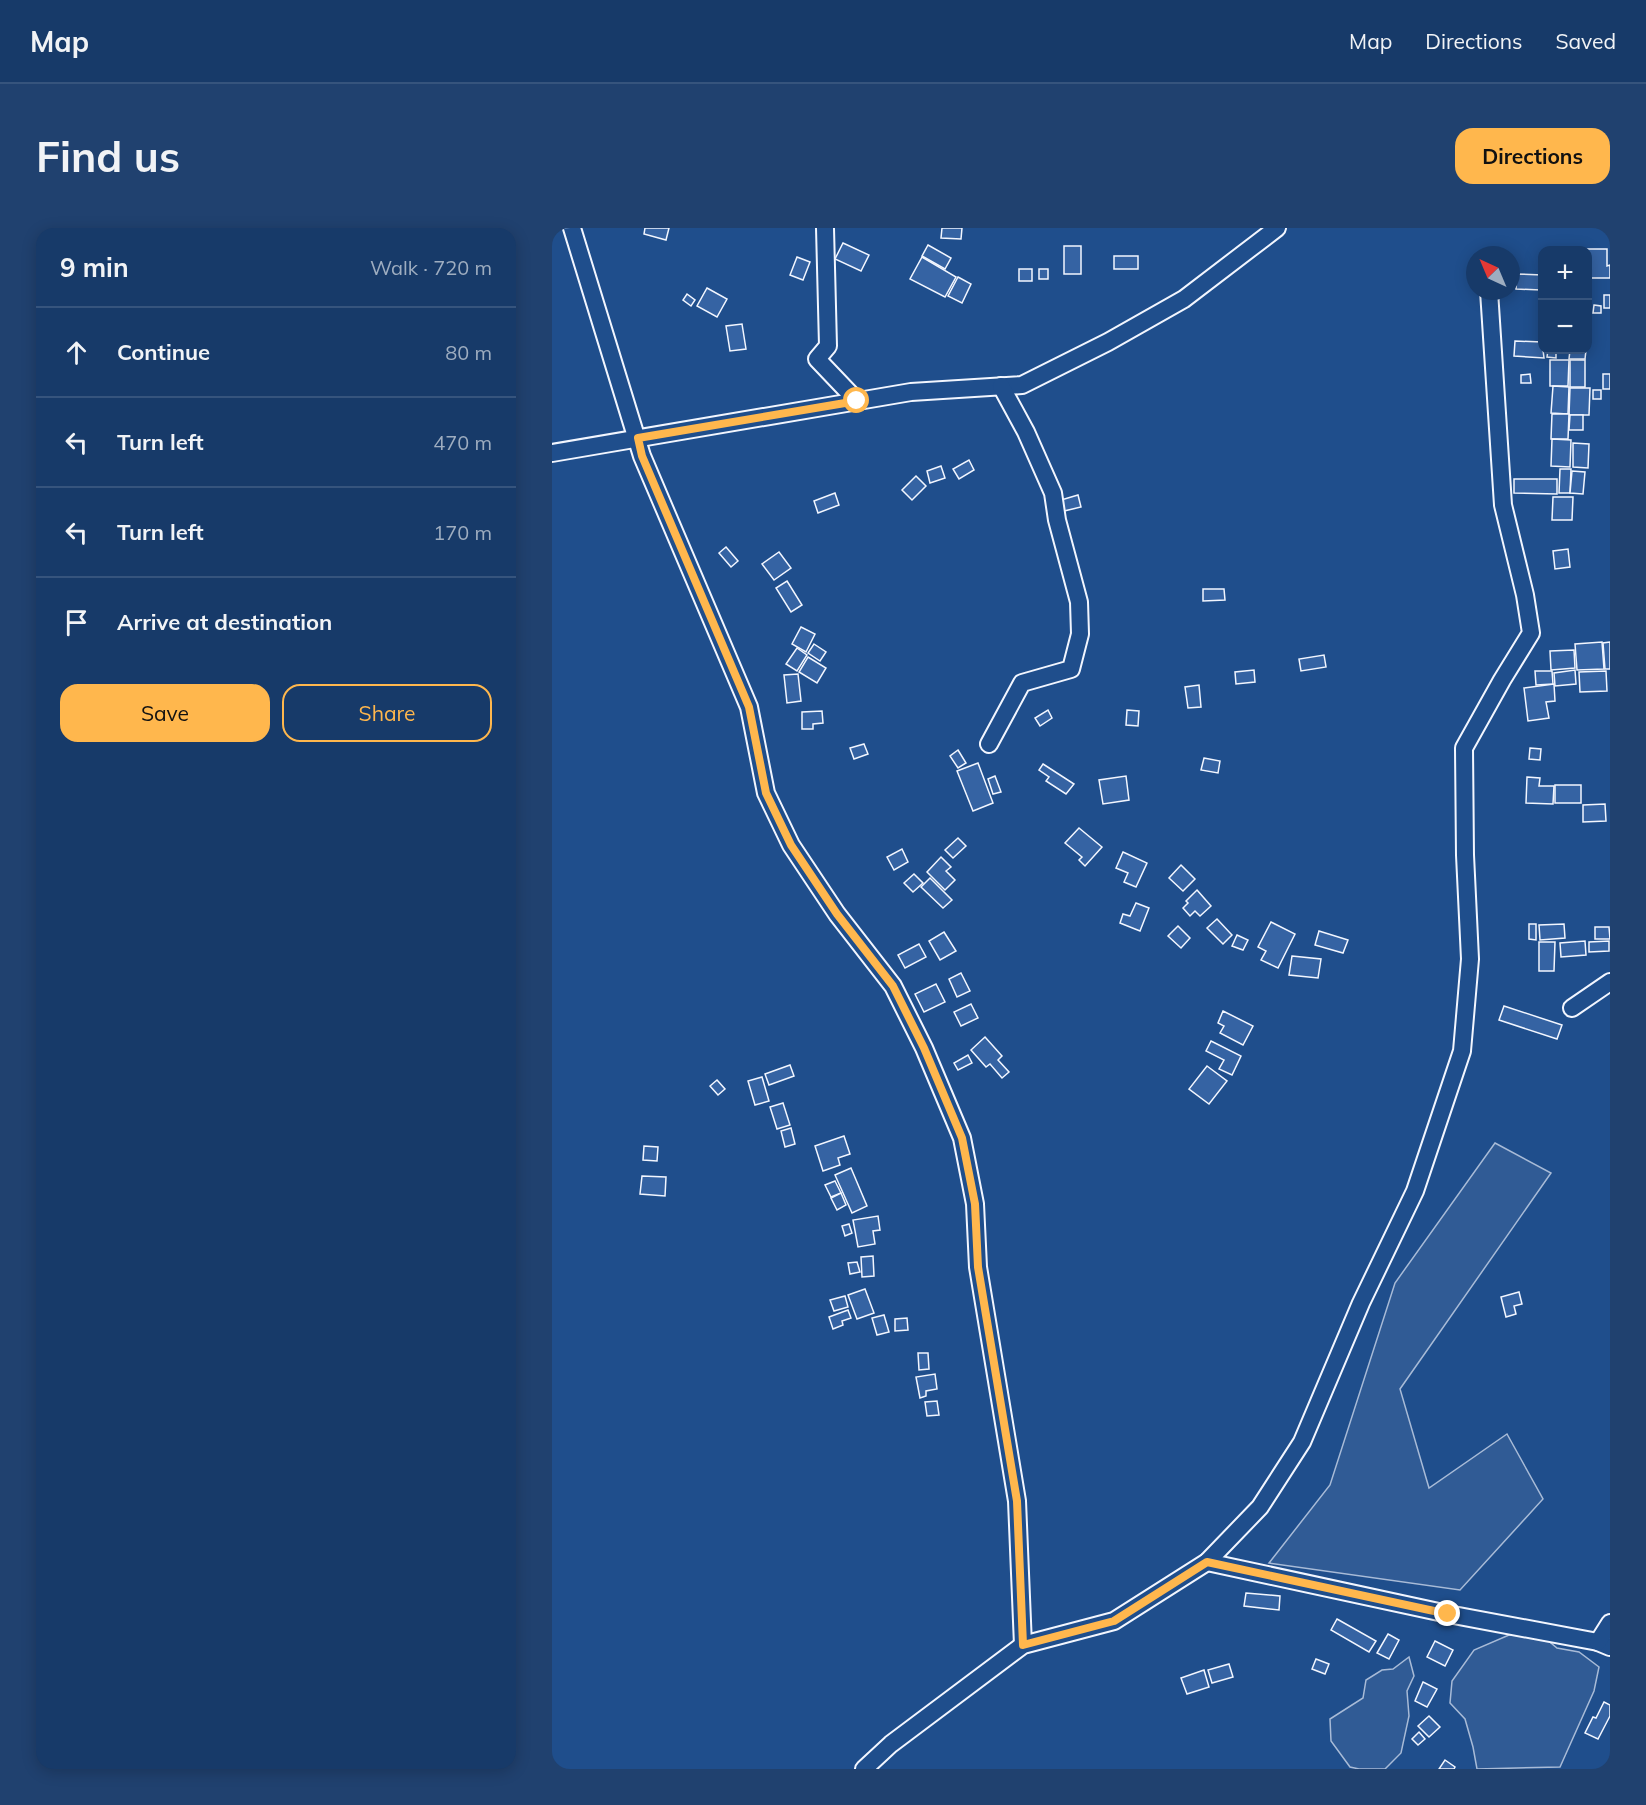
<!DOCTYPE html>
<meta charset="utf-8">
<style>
body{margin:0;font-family:Mulish,sans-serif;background:#20416f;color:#f1f3f6}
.controls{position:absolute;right:18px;top:18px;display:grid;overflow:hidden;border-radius:12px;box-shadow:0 3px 15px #0003}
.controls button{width:54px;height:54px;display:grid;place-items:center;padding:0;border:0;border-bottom:2px solid #36547d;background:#173a69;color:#f1f3f6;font:30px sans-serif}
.compass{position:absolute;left:914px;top:18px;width:54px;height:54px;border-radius:50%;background:#173a69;box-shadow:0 3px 15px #0003;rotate:316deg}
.stop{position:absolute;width:18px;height:18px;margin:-14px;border:4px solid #ffb74d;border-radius:50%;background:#fff}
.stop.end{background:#ffb74d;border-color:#fff;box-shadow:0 2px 6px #0008}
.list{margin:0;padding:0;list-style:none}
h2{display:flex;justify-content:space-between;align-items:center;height:78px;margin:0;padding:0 24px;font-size:26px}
h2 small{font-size:20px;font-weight:400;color:#9eadc0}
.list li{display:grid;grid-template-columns:39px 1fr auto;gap:18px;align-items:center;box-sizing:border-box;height:90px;padding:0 24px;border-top:2px solid #36547d}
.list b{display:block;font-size:22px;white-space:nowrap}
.list em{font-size:20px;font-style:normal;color:#9eadc0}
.actions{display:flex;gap:12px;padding:18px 24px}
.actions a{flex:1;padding:14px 0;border:2px solid #ffb74d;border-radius:18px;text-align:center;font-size:21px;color:#ffb74d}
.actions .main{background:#ffb74d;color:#111}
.icon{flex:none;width:33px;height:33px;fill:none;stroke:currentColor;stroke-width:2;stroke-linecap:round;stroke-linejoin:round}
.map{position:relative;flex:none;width:1058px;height:1541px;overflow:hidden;border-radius:18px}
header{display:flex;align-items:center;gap:36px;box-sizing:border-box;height:84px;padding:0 30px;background:#173a69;border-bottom:2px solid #36547d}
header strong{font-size:28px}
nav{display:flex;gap:33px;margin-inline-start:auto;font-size:21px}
.intro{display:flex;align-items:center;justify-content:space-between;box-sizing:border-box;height:144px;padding:0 36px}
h1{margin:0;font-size:42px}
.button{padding:15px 27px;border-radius:18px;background:#ffb74d;color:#111;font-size:21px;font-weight:700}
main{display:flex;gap:36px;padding:0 36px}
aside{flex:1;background:#173a69;border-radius:18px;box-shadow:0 3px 15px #0003}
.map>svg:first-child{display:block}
</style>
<header>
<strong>Map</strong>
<nav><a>Map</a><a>Directions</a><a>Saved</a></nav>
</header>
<div class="intro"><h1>Find us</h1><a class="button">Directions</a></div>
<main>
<aside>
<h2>9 min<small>Walk · 720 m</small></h2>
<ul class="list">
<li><svg class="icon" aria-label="ahead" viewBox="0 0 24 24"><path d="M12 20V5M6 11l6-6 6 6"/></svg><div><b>Continue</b></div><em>80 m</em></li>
<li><svg class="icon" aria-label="left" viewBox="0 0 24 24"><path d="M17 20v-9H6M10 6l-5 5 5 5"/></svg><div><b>Turn left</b></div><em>470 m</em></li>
<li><svg class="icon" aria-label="left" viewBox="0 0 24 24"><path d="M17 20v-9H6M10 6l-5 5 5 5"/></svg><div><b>Turn left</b></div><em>170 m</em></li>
<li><svg class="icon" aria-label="arrive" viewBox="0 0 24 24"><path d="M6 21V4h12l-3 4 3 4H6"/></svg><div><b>Arrive at destination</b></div></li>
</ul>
<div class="actions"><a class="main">Save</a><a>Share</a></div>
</aside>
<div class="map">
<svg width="1058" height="1541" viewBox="0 0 1058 1541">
<rect width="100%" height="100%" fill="#1f4e8c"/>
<g fill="#305b95" stroke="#a8bbd7" stroke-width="1.5">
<polygon points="943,915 999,945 848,1161 877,1260 955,1206 991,1271 908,1362 717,1335 778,1257 843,1055"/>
<polygon points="987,1405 1005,1420 1027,1424 1047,1439 1042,1463 1008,1539 925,1541 921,1519 913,1491 898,1475 900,1453 922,1422 957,1407"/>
<polygon points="857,1429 862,1448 855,1463 857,1488 849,1525 833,1541 807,1541 798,1539 779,1513 778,1491 811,1470 814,1452 830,1442 841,1441"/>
</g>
<g fill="#3563a3" stroke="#f2f6ff" stroke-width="1.5">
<polygon points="93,0 117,0 114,12 92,6"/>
<polygon points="390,0 410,0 409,11 389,10"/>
<polygon points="291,15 317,27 309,43 283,31"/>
<polygon points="376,17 399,30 393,41 370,28"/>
<rect x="512" y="18" width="17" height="28"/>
<polygon points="1029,21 1055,21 1055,38 1058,37 1058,50 1036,50 1036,22"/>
<rect x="562" y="28" width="24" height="13"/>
<polygon points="245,29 258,34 251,52 238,47"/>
<polygon points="370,29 404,49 393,69 358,51"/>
<rect x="467" y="41" width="13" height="12"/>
<rect x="487" y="41" width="9" height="10"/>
<polygon points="965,46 990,47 989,62 964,61"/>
<polygon points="406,49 419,56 410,75 396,68"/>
<rect x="1036" y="50" width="2" height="23"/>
<polygon points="155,60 175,71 165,89 145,78"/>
<polygon points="135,66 143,72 139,78 131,72"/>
<rect x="1052" y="67" width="6" height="13"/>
<polygon points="1042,77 1049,78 1049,85 1041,85"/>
<polygon points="190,96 194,121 178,123 174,98"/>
<polygon points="963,113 990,114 992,130 962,128"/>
<polygon points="996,122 1004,122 1004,130 995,129"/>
<polygon points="1018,122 1034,122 1033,131 1017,131"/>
<polygon points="998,132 1017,132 1016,158 998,158"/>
<rect x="1018" y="132" width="15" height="27"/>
<polygon points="978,146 979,155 969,155 969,147"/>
<rect x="1051" y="146" width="7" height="15"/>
<polygon points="1001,158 1017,159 1016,186 999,185"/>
<polygon points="1018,160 1038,160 1037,187 1017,187"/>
<rect x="1041" y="162" width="8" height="9"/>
<polygon points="1000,186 1017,186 1016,211 999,211"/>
<polygon points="1018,187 1031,187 1031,202 1017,202"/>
<polygon points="1000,211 1019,212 1018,239 999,238"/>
<polygon points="1021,215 1037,216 1036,240 1021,239"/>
<polygon points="417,232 422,242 407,251 401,241"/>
<polygon points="389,238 393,250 378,255 375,243"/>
<polygon points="1008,241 1019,241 1018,265 1007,265"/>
<polygon points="1020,243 1033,244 1031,266 1018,265"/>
<polygon points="364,248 374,258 360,272 350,262"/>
<polygon points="962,251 1005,251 1005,266 962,265"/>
<polygon points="283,265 287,277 266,285 262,273"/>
<polygon points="526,267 529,279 512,283 509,272"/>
<polygon points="1001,269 1021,269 1020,292 1000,292"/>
<polygon points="174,319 186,333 179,339 167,325"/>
<polygon points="1016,321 1018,339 1003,341 1001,323"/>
<polygon points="227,324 239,340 222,352 210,336"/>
<polygon points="235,353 250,377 239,384 224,360"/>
<polygon points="651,361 672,361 673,372 651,373"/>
<polygon points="249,399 263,406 254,424 240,416"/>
<polygon points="1050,414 1052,441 1025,442 1023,416"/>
<polygon points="1058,414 1058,441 1053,441 1051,415"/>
<polygon points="262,416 274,424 268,433 256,425"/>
<polygon points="245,420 255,427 245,443 234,436"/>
<polygon points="1022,422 1023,440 999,442 998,423"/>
<polygon points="772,427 774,439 749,443 747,431"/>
<polygon points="256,429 274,440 265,455 247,444"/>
<polygon points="702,442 703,454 684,456 683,444"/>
<polygon points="1023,442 1024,456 1003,458 1002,445"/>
<polygon points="983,443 1000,443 1001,456 984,457"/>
<polygon points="1054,443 1055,463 1028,464 1027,444"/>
<polygon points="246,446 249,473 235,475 232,447"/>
<polygon points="1002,456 1003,473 994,474 997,490 976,493 972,460"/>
<polygon points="647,457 649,479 636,480 633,459"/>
<polygon points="496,482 500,490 488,498 483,490"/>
<polygon points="575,482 587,483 586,498 574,497"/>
<polygon points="270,483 271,495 261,496 261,501 250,501 250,484"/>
<polygon points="312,516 316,526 302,531 298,520"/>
<polygon points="978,520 989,521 988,532 977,531"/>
<polygon points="406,522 414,535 406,540 398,528"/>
<polygon points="652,530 668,533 666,545 649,542"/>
<polygon points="426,535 441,575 421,583 405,543"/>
<polygon points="491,536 522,556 514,566 494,553 497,549 487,542"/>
<polygon points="443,548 449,564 441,566 436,551"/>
<polygon points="574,548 577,572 551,576 547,552"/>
<polygon points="975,549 988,550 987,558 1002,558 1001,576 974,575"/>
<rect x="1003" y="557" width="26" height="18"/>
<polygon points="1053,576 1054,593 1031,594 1031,577"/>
<polygon points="527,600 550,619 533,638 527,632 530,629 513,615"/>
<polygon points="406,610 414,618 401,630 393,622"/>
<polygon points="350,621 356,634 342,642 335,629"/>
<polygon points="571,624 595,635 584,659 572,654 576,645 564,640"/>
<polygon points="389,629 399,639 394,643 403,652 393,662 375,644"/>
<polygon points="629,637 643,651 631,663 617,650"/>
<polygon points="362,646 371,655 361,664 352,655"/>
<polygon points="378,650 400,672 391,680 369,659"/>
<polygon points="645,662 659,678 648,688 643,683 638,688 631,680 636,675 634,673"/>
<polygon points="584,675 597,680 588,703 568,695 571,686 578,688"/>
<polygon points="665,691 680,707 671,716 655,700"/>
<polygon points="719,694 743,706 726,740 709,732 714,723 706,719"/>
<polygon points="977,696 984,696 984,712 977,711"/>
<polygon points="1012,696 1013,710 988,712 987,697"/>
<polygon points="626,698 638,710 629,720 616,708"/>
<polygon points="1043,699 1057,699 1058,711 1043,711"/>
<polygon points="767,703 796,712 791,725 763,717"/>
<polygon points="392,704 404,723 388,732 377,713"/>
<polygon points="685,707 696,712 691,722 680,718"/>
<polygon points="1033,713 1034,727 1009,729 1008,715"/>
<polygon points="1057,713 1057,723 1037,724 1037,714"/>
<polygon points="987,714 1003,714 1002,743 987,743"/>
<polygon points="367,716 374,729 353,740 346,727"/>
<polygon points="740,728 769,731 766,750 737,747"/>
<polygon points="409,745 418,763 405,769 397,751"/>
<polygon points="384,756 393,774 372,784 363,766"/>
<polygon points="419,776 426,790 409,798 402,784"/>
<polygon points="952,778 1010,797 1005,811 947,792"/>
<polygon points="671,783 701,798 691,817 668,805 672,798 666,795"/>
<polygon points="433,809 450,828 446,832 457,844 450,850 438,836 434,839 419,822"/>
<polygon points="659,813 689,828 680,847 667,841 672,832 654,823"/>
<polygon points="416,827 420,835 406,842 402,835"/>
<polygon points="238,837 242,848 217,857 213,846"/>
<polygon points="655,838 675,853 657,876 637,861"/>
<polygon points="210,849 217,873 203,877 196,853"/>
<polygon points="165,852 173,861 166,867 158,858"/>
<polygon points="231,875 238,897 225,901 218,879"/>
<polygon points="239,900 243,916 233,919 229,903"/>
<polygon points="292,908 298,926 286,930 288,937 271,943 263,918"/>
<polygon points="92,918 106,919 105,933 91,932"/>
<polygon points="299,940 315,978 300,985 283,947"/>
<polygon points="90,948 114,949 113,968 88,966"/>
<polygon points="283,953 289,965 279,969 273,957"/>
<polygon points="289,965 294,977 285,982 279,970"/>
<polygon points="326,988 328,1002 321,1003 323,1016 306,1019 301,992"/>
<polygon points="297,996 300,1005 293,1008 290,998"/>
<polygon points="321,1028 322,1048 310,1049 309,1029"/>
<polygon points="305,1034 308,1044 298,1046 296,1035"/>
<polygon points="313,1061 322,1085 305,1091 296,1067"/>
<polygon points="967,1064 970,1076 962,1078 964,1086 954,1089 949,1069"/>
<polygon points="293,1068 296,1079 282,1083 278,1072"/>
<polygon points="296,1082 299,1090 290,1093 291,1097 281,1101 277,1089"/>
<polygon points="332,1087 337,1104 325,1107 320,1090"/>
<polygon points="355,1090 356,1102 343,1103 343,1091"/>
<polygon points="366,1125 376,1125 377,1141 367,1142"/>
<polygon points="383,1146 385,1161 374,1163 374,1168 368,1170 364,1149"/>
<polygon points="385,1173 387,1187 375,1188 373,1174"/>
<polygon points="694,1365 728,1368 727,1382 692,1378"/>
<polygon points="785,1391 824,1413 817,1424 779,1402"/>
<polygon points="836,1406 847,1412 837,1431 825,1425"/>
<polygon points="883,1413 901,1422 893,1438 875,1429"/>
<polygon points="764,1431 777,1436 773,1446 760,1441"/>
<polygon points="677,1436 681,1449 660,1455 656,1442"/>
<polygon points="652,1442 657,1459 635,1466 629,1450"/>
<polygon points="871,1454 885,1461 875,1479 863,1473"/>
<polygon points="1052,1474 1058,1477 1058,1488 1046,1511 1033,1505 1041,1489 1044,1490"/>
<polygon points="877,1488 888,1499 877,1509 866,1498"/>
<polygon points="867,1504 873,1511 866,1517 860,1511"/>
<polygon points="893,1532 903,1539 902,1541 887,1541"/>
</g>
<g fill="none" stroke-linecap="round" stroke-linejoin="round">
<g stroke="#f2f6ff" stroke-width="20">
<g id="minor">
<polyline points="20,0 90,228 197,479 214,565 239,617 285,686 341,758 372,820 410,910 423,976 426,1039 465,1273 471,1417"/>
<polyline points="273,0 276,118 265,131 305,173"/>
<polyline points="0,225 359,164 470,157 556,114 632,71 725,0"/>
<polyline points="437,516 470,455 519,441 528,406 527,374 505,292 501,265 474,204 449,158"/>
<polyline points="1020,780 1058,754"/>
<polyline points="655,1334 896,1386 1046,1414 1058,1419"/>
<polyline points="1046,1414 1058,1395"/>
<polyline points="312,1541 339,1516 471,1417 562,1393 655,1334 708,1279 750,1214 809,1075 863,963 910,823 918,731 913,627 912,520 950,452 979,405 973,367 951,277 937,63"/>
</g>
</g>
<use href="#minor" stroke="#1f4e8c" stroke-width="16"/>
</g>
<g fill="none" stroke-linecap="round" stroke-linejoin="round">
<polyline stroke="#ffb74d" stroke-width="8" points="305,173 86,210 90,228 197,479 214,565 239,617 285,686 341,758 372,820 410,910 423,976 426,1039 465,1273 471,1417 562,1393 655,1334 896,1386"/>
</g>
</svg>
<div class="controls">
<button>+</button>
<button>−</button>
</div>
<svg class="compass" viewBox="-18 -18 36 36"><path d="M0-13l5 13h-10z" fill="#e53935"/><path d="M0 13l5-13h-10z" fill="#9eadc0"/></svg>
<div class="stop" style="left:305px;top:173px"></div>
<div class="stop end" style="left:896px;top:1386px"></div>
</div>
</main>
